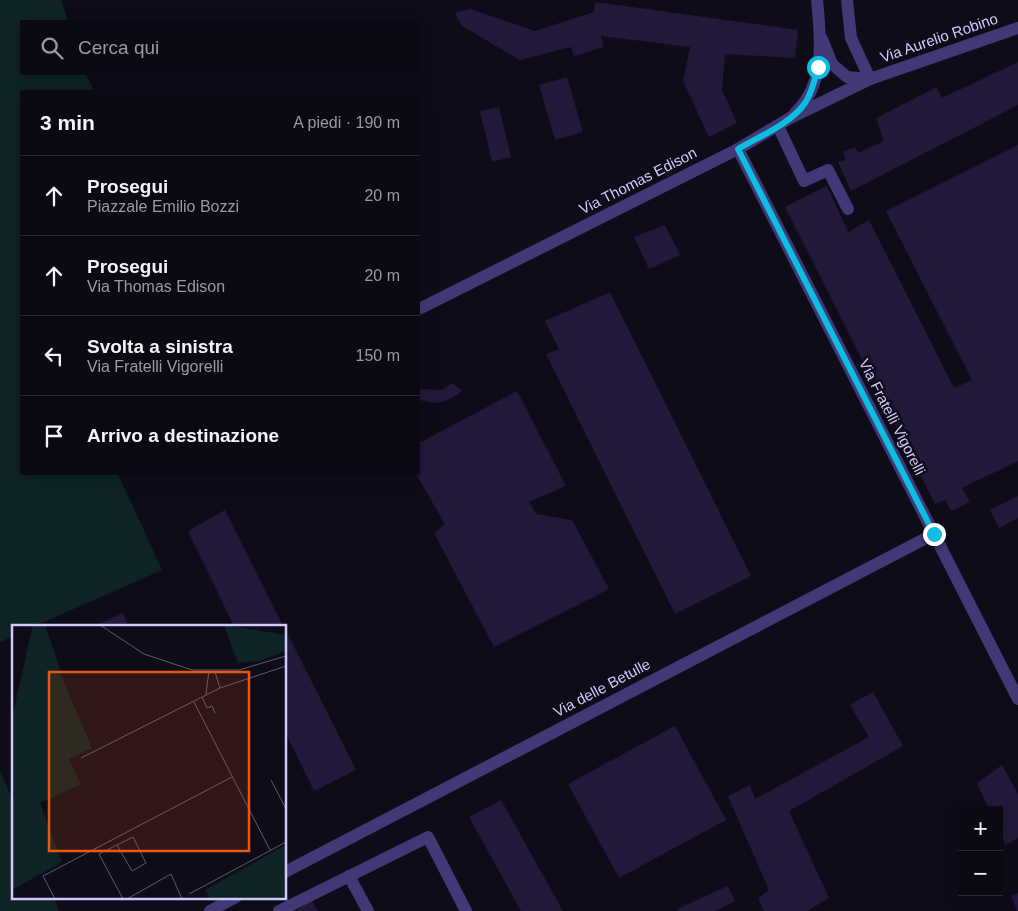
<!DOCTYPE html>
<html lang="it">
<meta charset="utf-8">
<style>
body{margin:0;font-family:Arial,sans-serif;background:#191722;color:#f1f3f6}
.controls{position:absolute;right:15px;bottom:15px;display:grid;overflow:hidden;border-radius:0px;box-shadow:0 5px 20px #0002}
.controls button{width:45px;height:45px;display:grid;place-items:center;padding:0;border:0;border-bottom:1px solid #2b2a34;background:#0b0914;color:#f1f3f6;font:25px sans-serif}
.stop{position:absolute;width:15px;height:15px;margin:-11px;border:4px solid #0ebee2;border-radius:50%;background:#fff}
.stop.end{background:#0ebee2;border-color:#fff;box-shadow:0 1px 5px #0008}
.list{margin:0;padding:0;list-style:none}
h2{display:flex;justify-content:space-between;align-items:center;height:65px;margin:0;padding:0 20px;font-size:21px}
h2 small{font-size:16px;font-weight:400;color:#9a9aa0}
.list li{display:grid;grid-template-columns:32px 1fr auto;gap:15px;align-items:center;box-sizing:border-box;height:80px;padding:0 20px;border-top:1px solid #2b2a34}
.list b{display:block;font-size:19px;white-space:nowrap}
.list p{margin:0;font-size:16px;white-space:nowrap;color:#9a9aa0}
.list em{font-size:16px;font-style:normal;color:#9a9aa0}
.icon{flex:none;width:28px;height:28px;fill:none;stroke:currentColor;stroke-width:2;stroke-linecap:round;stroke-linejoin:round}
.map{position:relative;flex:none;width:1018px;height:911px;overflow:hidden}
.search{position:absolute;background:#0b0914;box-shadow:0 5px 20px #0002;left:20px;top:20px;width:400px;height:55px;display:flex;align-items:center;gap:12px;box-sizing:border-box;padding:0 18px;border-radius:0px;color:#9a9aa0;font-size:19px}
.panel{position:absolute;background:#0b0914;box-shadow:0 5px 20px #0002;left:20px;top:90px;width:400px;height:385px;border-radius:0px}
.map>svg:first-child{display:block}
</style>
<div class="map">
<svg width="1018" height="911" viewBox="0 0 1018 911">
<rect width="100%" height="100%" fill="#0f0c1a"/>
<g fill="#0f2324">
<polygon points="0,0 61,0 68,21 21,21 21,74 86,74 94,91 21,91 21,474 118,474 162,570 35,626 14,626 14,636 0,642"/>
<polygon points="0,771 14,803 14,897 54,897 59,911 0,911"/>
</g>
<g fill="#22193a">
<polygon points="595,2 798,30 795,58 725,54 722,90 737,123 709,137 683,81 690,47 601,36 604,47 574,56 571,47 520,60 462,26 455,13 470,9 535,31 594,12"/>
<polygon points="1018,62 1018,105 851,191 838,162 846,160 843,152 855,147 858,153 884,141 876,118 937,87 942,98"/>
<polygon points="567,77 583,132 555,140 539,85"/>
<polygon points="499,107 511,157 492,162 480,111"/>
<polygon points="1018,145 1018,461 962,488 970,502 951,511 945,500 935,504 785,207 827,186 848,232 869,220 954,388 972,380 886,211"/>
<polygon points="665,225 680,255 649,269 634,237"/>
<polygon points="610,292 751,576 675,614 546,354 559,349 545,321"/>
<polygon points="452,383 462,390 458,394 446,401 434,403 419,400 419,389 442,390"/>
<polygon points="517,391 566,486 529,502 536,514 572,520 609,589 494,647 434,533 445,524 416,474 419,474 419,443"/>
<polygon points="1018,496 1018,518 999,528 990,510"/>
<polygon points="225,510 283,626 234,626 188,531"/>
<polygon points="123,613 128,626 94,626"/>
<polygon points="285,629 356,770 314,791 285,732"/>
<polygon points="873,692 903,746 789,811 829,898 807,911 764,911 758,898 769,890 728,796 750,785 755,799 869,737 850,705"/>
<polygon points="675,726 726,820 619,878 568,784"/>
<polygon points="1002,765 1018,794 1018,838 1006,845 999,831 999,810 989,810 977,783"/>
<polygon points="501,800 563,911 521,911 469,817"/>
<polygon points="728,886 735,901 715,911 678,911 677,909"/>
<polygon points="1018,893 1018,911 1017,911 1011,896"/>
<polygon points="312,901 318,911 294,911"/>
</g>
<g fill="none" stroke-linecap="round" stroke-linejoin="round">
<g stroke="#403976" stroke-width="12">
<polyline points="847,0 851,38 870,79"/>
<polyline points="822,39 832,64 847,77 870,79"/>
<path d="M795,113C826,84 821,38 817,0"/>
<polyline points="778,126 804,181 828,170 848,209"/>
<polyline points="738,149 1018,699"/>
<polyline points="419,309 738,149 790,118 870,79 1018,28"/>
<polyline points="285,872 934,534"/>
<polyline points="349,876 368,911"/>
<polyline points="210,911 236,897"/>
<polyline points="279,911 428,837 466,911"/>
</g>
</g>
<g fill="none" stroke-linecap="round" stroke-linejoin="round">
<path stroke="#0ebee2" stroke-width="6" d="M818,67C815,79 812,93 805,103C792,123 758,137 738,149L934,534"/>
</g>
<g text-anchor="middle" stroke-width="5" stroke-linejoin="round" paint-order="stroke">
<g font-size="15" fill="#d2c8fc" stroke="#0f0c1a">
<text transform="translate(939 38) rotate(-19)" y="5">Via Aurelio Robino</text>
<text transform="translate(638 181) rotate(-27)" y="5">Via Thomas Edison</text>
<text transform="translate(892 417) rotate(63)" y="5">Via Fratelli Vigorelli</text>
<text transform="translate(602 688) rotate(-28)" y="5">Via delle Betulle</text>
</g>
</g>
<g transform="translate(12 625)">
<rect width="274" height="274" fill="#0f0c1a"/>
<path d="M21,0H33L54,62L80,123L57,134L69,159L28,178L50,237L0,265V93ZM212,0L274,10V26L247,36L226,38ZM274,220V274H198L193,265Z" fill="#0f2324"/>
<path fill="none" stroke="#5d5774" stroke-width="1" d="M88,0L132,29L180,45H227L274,31M203,47L208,63M194,69L197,46M190,72L195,83L200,81L203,88M182,77L258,225M69,133L208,63L274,41M259,155L274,184M105,220L120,246L134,238L121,212L87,229L111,274M177,269L274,217M43,274L31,251L220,152M115,274L159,249L170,274"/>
<path fill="#e8590c" fill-opacity="0.15" stroke="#e8590c" stroke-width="2.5" d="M37,47H237V226H37Z"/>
<rect width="274" height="274" fill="none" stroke="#d2c8fc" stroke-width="2.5"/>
</g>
</svg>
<div class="controls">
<button>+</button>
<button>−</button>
</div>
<div class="stop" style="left:818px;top:67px"></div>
<div class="stop end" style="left:934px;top:534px"></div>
<div class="search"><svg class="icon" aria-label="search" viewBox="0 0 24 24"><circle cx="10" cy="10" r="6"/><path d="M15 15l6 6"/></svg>Cerca qui</div>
<section class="panel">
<h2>3 min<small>A piedi · 190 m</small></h2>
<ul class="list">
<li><svg class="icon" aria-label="ahead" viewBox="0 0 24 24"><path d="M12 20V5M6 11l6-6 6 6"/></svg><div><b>Prosegui</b><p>Piazzale Emilio Bozzi</p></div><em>20 m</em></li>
<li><svg class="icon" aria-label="ahead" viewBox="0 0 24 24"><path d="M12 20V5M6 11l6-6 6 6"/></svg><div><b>Prosegui</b><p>Via Thomas Edison</p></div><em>20 m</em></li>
<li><svg class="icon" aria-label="left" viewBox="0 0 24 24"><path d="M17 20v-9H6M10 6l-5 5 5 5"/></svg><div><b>Svolta a sinistra</b><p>Via Fratelli Vigorelli</p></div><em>150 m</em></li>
<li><svg class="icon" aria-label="arrive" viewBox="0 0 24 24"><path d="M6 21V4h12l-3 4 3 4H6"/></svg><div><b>Arrivo a destinazione</b></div></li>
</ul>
</section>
</div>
